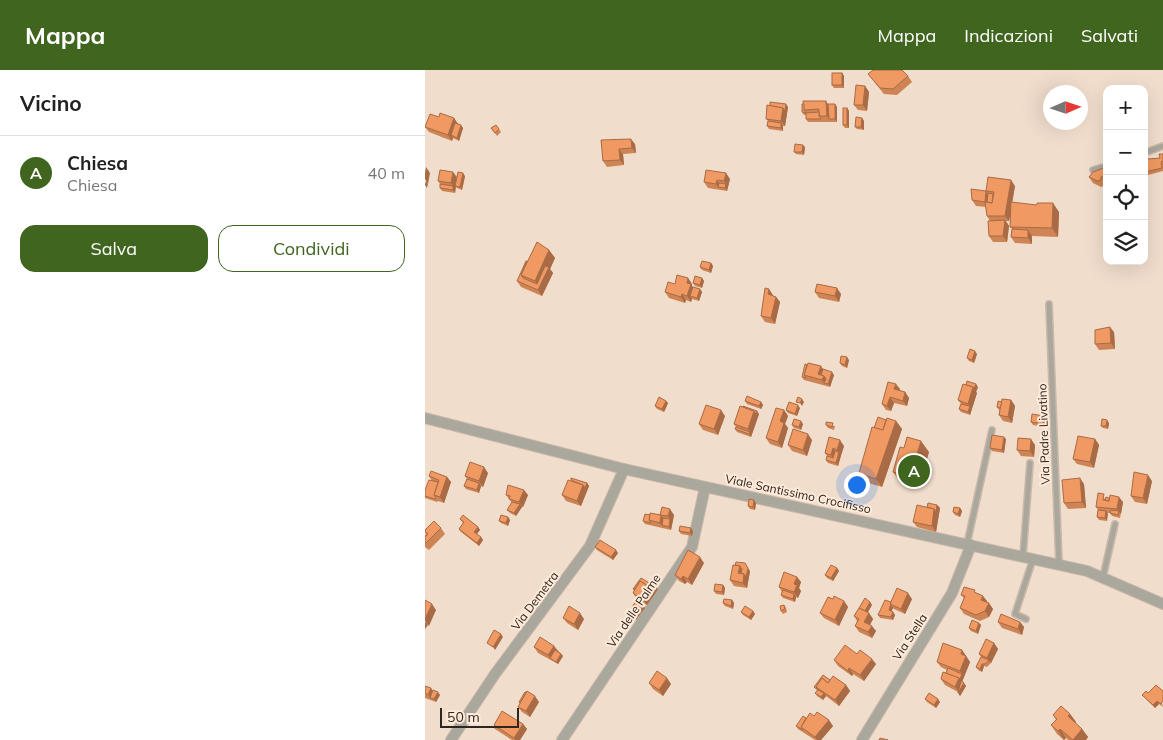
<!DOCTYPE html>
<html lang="it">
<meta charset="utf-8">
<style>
body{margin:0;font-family:Mulish,sans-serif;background:#f6f6f6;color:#222}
.controls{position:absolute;right:15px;top:15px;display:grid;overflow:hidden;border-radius:10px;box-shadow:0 5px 20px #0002}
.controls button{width:45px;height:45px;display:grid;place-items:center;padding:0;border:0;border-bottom:1px solid #e0e0e0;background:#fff;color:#222;font:25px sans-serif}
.compass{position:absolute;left:618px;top:15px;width:45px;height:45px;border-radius:50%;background:#fff;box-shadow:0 5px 20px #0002;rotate:87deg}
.scale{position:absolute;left:15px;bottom:12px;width:79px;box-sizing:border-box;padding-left:5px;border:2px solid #2e2620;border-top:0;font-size:14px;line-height:18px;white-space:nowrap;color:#2e2620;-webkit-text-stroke:4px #feead9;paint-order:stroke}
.you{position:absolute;left:431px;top:414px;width:18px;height:18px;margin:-12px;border:4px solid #fff;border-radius:50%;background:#1a73e8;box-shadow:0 0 0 8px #1a73e833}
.badge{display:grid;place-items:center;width:32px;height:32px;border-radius:50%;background:#40651e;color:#fff;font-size:16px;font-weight:700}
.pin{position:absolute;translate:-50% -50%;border:2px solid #fff;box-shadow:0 1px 5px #0006}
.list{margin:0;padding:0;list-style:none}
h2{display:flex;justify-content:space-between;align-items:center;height:65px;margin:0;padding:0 20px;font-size:21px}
h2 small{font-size:16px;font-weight:400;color:#767676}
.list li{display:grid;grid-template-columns:32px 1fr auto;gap:15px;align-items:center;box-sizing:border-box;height:75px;padding:0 20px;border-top:1px solid #e0e0e0}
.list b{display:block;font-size:19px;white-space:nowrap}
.list p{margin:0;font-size:16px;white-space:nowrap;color:#767676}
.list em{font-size:16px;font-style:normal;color:#767676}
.actions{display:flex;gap:10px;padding:15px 20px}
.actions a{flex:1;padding:11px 0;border:1px solid #40651e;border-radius:15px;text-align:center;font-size:18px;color:#40651e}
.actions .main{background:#40651e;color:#fff}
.icon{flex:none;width:28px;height:28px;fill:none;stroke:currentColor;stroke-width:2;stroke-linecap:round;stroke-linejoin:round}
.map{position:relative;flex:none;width:738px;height:670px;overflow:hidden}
header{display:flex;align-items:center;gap:30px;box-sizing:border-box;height:70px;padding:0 25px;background:#40651e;color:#fff}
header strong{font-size:24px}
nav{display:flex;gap:28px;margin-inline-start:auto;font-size:18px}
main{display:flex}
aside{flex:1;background:#fff}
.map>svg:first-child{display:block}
</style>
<header>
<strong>Mappa</strong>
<nav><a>Mappa</a><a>Indicazioni</a><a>Salvati</a></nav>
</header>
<main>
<aside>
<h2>Vicino<small></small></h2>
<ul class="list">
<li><span class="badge">A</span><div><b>Chiesa</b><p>Chiesa</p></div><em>40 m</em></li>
</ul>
<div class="actions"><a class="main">Salva</a><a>Condividi</a></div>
</aside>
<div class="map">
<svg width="738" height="670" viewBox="0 0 738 670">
<rect width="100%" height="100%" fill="#f1ddcc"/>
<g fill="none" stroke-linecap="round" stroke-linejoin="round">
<g stroke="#cab8aa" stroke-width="8">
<g id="service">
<polyline points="719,83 738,76"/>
<polyline points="668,100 682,96"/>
<polyline points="624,234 634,494"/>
<polyline points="542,474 567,360"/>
<polyline points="598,486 605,393"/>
<polyline points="678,507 690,454"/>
<polyline points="601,549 590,544 608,489"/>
</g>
</g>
<g stroke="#cab8aa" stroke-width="12">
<g id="minor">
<polyline points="0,348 199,399 662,501 738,534"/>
<polyline points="26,670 70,604 165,476 199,399"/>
<polyline points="137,670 267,477 280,417"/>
<polyline points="437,670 527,523 546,475"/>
</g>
</g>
<use href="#service" stroke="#aaa79d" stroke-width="5"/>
<use href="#minor" stroke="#aaa79d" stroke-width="10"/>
</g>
<g fill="#ce8454">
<polygon points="417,3 419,6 419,18 409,18 407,15"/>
<polygon points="443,4 483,6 487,12 472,25 459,24"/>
<polygon points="440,16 444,22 442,41 433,40 429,35"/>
<polygon points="377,34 410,34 412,37 412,52 383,52 381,49 381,45 379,45 377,42"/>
<polygon points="363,37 360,56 358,56 358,61 344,59 342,56 343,51 341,49"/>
<polygon points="422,38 424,41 424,58 420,58 418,55"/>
<polygon points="14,47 29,48 33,54 38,58 34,71 28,68 27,71 4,62 0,57"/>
<polygon points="437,48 439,51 439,60 432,59 430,57"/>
<polygon points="66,58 74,59 76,62 72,66"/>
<polygon points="176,70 210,74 211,83 198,84 199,95 182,97 178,91"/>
<polygon points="380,77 379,85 371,84 369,82"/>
<polygon points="738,84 738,101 723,105 720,102 735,88"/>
<polygon points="682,98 682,111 680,112 680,115 676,117 668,113 664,107"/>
<polygon points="28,102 32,107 40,106 37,120 32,118 31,117 30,123 17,121 15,118 15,114 13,111"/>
<polygon points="305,109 302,121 283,118 279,112"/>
<polygon points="590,116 587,133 634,142 633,167 607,166 607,174 590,173 586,167 587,159 585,157 585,146 584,151 581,151 584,156 582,172 568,172 564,166 565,151 562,146 561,137 551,136 547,130 563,124 561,121"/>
<polygon points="124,180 130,188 125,199 128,203 117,226 96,217 92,211 102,191"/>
<polygon points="286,193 288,196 286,203 277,200 275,197"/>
<polygon points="263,208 267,214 267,216 268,217 275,219 277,222 274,231 267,229 266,232 261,230 260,233 244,228 240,222 250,214"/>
<polygon points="277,208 279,211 277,218 270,216 268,213"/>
<polygon points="390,222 416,224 414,232 394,228"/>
<polygon points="348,225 348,226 351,227 355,232 350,254 340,252 336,246"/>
<polygon points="689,262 690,279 674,280 670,274"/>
<polygon points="552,284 549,293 544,291 542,288"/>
<polygon points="424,290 422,298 417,296 415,293"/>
<polygon points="398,299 409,305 405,317 379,310 377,307"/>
<polygon points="463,312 475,319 474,320 480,322 484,328 482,336 469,333 466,341 461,340 457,334"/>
<polygon points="553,317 551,322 552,323 545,345 536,342 534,339 536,334 533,330"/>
<polygon points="586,330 590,336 587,353 578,351 574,345 575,340 574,340 572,337 577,332"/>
<polygon points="241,331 243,333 239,342 232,339 230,336"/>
<polygon points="320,331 336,332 338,335 336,339 322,334"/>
<polygon points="315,336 334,344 326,367 312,362 310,359 311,357 309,354"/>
<polygon points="375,338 372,346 363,343 361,340"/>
<polygon points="359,340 363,346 360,354 363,358 357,378 345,374 341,368"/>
<polygon points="300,346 293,365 278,360 274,354"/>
<polygon points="621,349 620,357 608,355 606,352"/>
<polygon points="461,350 471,351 477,359 457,417 440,412 434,403 449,358"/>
<polygon points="684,353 683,359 678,358 676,356"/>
<polygon points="378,354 376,360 369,358 367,355"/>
<polygon points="401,355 410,356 409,360 403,358"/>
<polygon points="404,367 419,376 413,396 403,393 401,390 402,386 400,383"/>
<polygon points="581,369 579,383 567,381 565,378"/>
<polygon points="670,369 674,375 669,398 652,394 648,389"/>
<polygon points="387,370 382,386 367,381 363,375"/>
<polygon points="610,375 609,387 596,386 592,380"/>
<polygon points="479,378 504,382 493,418 476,413 468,402"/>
<polygon points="63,403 58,417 56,416 54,423 41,419 39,416 42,409 40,406"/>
<polygon points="4,406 22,407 26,412 19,433 13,431 12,432 0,428 0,420 7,411"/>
<polygon points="727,411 722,434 710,432 706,426"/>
<polygon points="162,413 164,416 156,436 141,431 137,425"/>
<polygon points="659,414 661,438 643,439 639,433"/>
<polygon points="81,425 103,425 98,437 97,437 91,446 85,443 82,440 87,433"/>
<polygon points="681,427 698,432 695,448 687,446 685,443 682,443 682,451 674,450 672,447 673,440 671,437"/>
<polygon points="331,433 330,440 325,439 323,436"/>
<polygon points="512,435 515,438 511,462 492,457 488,452"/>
<polygon points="535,438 537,441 535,447 530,445 528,442"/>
<polygon points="235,445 249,445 246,460 220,454 218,451"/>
<polygon points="83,447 85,450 83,456 76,453 74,451"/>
<polygon points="35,449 53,457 55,460 52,464 58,470 54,476 36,462 34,459 38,453"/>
<polygon points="16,458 20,464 4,480 0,477 0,465 1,464 0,462"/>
<polygon points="254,461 268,461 267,466 256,464"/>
<polygon points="170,477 193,483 188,490 172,480"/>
<polygon points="279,493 267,515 262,512 260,514 254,511 250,505"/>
<polygon points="412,498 414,501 408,511 402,508 400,505"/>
<polygon points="325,501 322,518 309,516 305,510"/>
<polygon points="372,507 376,512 374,518 376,521 373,528 371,527 370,532 358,528 356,525 357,522 354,517"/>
<polygon points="298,515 300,518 299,525 291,524 289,521"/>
<polygon points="231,517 233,519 222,535 212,529 208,523 209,520 208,519"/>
<polygon points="553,523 562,531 562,532 568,539 564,547 555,551 539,544 535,538 539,528 536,525"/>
<polygon points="487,529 480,544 469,539 468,538 466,541 468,542 470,545 468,550 455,548 453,545 466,532"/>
<polygon points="307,530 309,533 308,539 300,536 298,533"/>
<polygon points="419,531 423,537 414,556 399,548 395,543"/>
<polygon points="445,532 447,535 443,542 448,549 445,555 451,561 447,568 434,562 430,556 432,551 429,546 434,538"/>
<polygon points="359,535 361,538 362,542 358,544 356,541"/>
<polygon points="328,541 330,544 326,550 318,545 316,542"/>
<polygon points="138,548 159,549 153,560 142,553"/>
<polygon points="573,552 595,552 599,557 597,565 577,558"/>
<polygon points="554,553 556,555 553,564 546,561 544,558"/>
<polygon points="569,573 573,579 566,593 562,597 559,596 557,602 553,600 551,597 556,587 554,584"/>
<polygon points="129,576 138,586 133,594 113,583 109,577"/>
<polygon points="537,580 545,592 537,612 541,616 535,626 533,622 520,615 516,609 521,603 522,600 516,597 512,592"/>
<polygon points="432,584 451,594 439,611 428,604 427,606 413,596 409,590"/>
<polygon points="405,610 421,615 425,621 414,636 401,626 398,630 392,626 390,623 392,620 389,617"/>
<polygon points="224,613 246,614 238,626 228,619"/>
<polygon points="731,615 738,637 734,634 730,638 717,625 723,623"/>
<polygon points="0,616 15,625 11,632 0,628"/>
<polygon points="500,629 515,632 511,638 502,632"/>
<polygon points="94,632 114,632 105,647 97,642 93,637 95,633"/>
<polygon points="645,644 651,652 650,653 657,659 663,667 661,670 643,670 641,668 639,670 632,664 626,655 631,650 628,645"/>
<polygon points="389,646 408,656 396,670 390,670 373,659 371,656 381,648"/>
<polygon points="98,654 102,659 95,670 87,670 70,659 68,657"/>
</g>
<g fill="#a86b45">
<polygon points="417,3 419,6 419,18 417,15"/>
<polygon points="440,16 444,22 442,41 438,35"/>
<polygon points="401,31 405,37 404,49 402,46"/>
<polygon points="361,34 363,37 360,56 356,51 358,38"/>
<polygon points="410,34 412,37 412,52 410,49"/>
<polygon points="422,38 424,41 424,58 422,55"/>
<polygon points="29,48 33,54 28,66 26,65 28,68 27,71 23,65"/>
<polygon points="437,48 439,51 439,60 436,57"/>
<polygon points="356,53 358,56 358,61 356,58"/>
<polygon points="36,55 38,58 34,71 32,68"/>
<polygon points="206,69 210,74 211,83 207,78"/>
<polygon points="378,75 380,77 379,85 377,82"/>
<polygon points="194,79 198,84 199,95 195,90"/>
<polygon points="1,97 5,103 3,114 0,109 0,103"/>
<polygon points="28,102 32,108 30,123 28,120 28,116 26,113"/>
<polygon points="38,103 40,106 37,120 35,117"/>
<polygon points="301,103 305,109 302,121 300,118 301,114 299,111"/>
<polygon points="292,110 296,116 293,117 291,114"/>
<polygon points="586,110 590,116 584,151 580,146"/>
<polygon points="1,111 3,114 2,118 0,115"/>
<polygon points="561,121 565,127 562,135 560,132"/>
<polygon points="628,133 634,142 633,167 627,158"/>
<polygon points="580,150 584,156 582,172 578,166"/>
<polygon points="603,160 607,166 607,174 603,168"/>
<polygon points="124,180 130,188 125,199 128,203 117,226 113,220 114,218 110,211"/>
<polygon points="286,193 288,196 286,203 284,200"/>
<polygon points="263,208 267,214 267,216 270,220 265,226 267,229 266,232 262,226 262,213"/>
<polygon points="277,208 279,211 277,218 275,215"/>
<polygon points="412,218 416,224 414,232 410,226"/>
<polygon points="275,219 277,222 274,231 272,228"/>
<polygon points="344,219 348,225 347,230 343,224"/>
<polygon points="257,224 261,230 260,233 256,227"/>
<polygon points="351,227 355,232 350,254 346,248"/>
<polygon points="685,257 689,262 690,279 686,273"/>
<polygon points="550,281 552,284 549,293 547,290"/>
<polygon points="422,287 424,290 422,298 420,295"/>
<polygon points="396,296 400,302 403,312 399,313 401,316 393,304"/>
<polygon points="407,302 409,305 405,317 403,314"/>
<polygon points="471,314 475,319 473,325 469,319"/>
<polygon points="551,314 553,317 551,322 552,323 545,345 543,342 545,336 543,334 548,317"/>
<polygon points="480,322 484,328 482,336 478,331"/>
<polygon points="465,327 469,333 466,341 462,336"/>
<polygon points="377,329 379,332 377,336 375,333"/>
<polygon points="586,330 590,336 587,353 583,347"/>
<polygon points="241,331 243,333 239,342 237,339"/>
<polygon points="336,332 338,335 336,339 334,336"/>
<polygon points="373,335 375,338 372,346 370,344"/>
<polygon points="296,340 300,346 293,365 289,359"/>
<polygon points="359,340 363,346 360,354 363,358 357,378 353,372 355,351"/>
<polygon points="329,341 333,347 326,367 324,364 325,362 323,359"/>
<polygon points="332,341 334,344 333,347 331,344"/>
<polygon points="619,346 621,349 620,357 618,354"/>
<polygon points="682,350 684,353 683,359 681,356"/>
<polygon points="376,351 378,354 376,360 374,357"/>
<polygon points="471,351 477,359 457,417 451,409"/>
<polygon points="383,364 387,370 382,386 378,380"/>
<polygon points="579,367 581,369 579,383 577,380"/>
<polygon points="606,369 610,375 609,387 605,381"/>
<polygon points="670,369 674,375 669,398 665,392"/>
<polygon points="415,370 419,376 416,385 412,380"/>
<polygon points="496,371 504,382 493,418 485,407"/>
<polygon points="408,378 412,384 410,391 406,385"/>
<polygon points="414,382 416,385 413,396 411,393"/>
<polygon points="59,397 63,403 58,417 54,411"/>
<polygon points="723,405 727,411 722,434 718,428"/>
<polygon points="22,407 26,412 19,433 15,427"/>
<polygon points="655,408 659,414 661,438 657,432"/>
<polygon points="54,413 56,416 54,423 52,420"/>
<polygon points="162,413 164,416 156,436 152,431 158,415"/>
<polygon points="99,420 103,425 98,437 94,432"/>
<polygon points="694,427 698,432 696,444 692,439"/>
<polygon points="329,430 331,433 330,440 328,437"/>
<polygon points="95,434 97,437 91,446 89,443"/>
<polygon points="512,435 515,438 511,462 507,456 509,439"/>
<polygon points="535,438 537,441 535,447 533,444"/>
<polygon points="245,439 249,445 246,460 244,457 245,449 243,446"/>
<polygon points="681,441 683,444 682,451 680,448"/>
<polygon points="236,445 240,451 237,455 239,458 235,453"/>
<polygon points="83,447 85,450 83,456 81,453"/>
<polygon points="53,457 55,460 51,465 49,462"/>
<polygon points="266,458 268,461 267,466 265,463"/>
<polygon points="56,467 58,470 54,476 52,473"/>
<polygon points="191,480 193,483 188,490 186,487"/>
<polygon points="275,487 279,493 267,515 263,509"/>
<polygon points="315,496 319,502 315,506 313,503"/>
<polygon points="323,498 325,501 322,518 318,513 319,504"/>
<polygon points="412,498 414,501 408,511 406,508"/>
<polygon points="258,506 262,512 260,514 256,509"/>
<polygon points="372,507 376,512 374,518 376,521 373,528 369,522 369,514"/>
<polygon points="298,515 300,518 299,525 297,522"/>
<polygon points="231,517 233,519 222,535 218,530 226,518"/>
<polygon points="483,523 487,529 480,544 476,539"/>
<polygon points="369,524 371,527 370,532 368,529"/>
<polygon points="558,526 562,531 560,536 556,530"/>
<polygon points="307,530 309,533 308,539 306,536"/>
<polygon points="419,531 423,537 414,556 410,550"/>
<polygon points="445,532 447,535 441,545 439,542"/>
<polygon points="564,533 568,539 564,547 560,541"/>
<polygon points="7,534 11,540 4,556 0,551 0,549"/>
<polygon points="218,535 220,538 211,550 209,547"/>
<polygon points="466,535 468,538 466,543 464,540"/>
<polygon points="328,541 330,544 326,550 324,547"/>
<polygon points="468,542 470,545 468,550 466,547"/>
<polygon points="155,543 159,549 153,560 149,554"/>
<polygon points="444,543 448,549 443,558 439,552"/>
<polygon points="1,552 3,555 0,559 0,553"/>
<polygon points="595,552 599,557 597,565 593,559"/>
<polygon points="554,553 556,555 553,564 551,561"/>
<polygon points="447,556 451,561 447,568 443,562"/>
<polygon points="76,564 78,567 70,580 68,577"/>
<polygon points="569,573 573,579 566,593 562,588"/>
<polygon points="129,576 133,582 125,588 123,585"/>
<polygon points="537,580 545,592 537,612 539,613 541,616 535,626 533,623 534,622 530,617 537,604 535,601"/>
<polygon points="136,584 138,586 133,594 131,592"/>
<polygon points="447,589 451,594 439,611 435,605"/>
<polygon points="557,594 559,596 557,602 555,599"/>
<polygon points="424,598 428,604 427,606 423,601"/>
<polygon points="242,608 246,614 238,626 234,620"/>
<polygon points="421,615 425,621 414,636 410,630"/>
<polygon points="6,618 10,624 5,628 3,625"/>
<polygon points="13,622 15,625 11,632 9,629"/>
<polygon points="399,623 401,626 398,630 396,627"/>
<polygon points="110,626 114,632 105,647 101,641"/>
<polygon points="513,629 515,632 511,638 509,635"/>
<polygon points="732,631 734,634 730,638 728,635"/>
<polygon points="645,644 651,652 649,655 643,646"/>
<polygon points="404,650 408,656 396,670 392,670 390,667"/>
<polygon points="98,654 102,659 95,670 90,670 89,668"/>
<polygon points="635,659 641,668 639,670 633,661"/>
<polygon points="657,659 663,667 661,670 648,670"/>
</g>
<g fill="#f09962" stroke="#a86b45">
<polygon points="448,0 477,0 483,6 468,19 455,18 443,4"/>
<rect x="407" y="3" width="10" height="12"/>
<polygon points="431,15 440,16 438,35 429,35"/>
<polygon points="378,31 401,31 402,46 394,46 394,39 379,40"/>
<polygon points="345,32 361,34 360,41 358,38 345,36"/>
<polygon points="377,34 379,34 379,40 381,43 377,42"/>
<polygon points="403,34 410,34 410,49 404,49"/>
<polygon points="342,35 358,38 356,51 341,49"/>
<rect x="418" y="38" width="4" height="17"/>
<polygon points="394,42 394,46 396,49 381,49 381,43"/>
<polygon points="15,43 29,48 23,65 0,57 5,44 14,47"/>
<polygon points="431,47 437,48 436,57 430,57"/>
<polygon points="343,51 356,53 356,58 342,56"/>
<polygon points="30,53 36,55 32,68 26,65"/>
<polygon points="71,55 74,59 70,63 66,58"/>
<polygon points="206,69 207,78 194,79 195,90 178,91 176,70"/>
<polygon points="370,74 378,75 377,82 369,82"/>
<polygon points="734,84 738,84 738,91 736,92 737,98 720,102 723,89 735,88"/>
<polygon points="681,97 682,104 676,107 676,110 672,111 664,107 668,102"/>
<polygon points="15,100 28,102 26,113 13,111"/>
<polygon points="281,100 301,103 299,111 292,110 291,114 279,112"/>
<polygon points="33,102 38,103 35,117 30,116"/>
<polygon points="563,107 586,110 580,146 562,146 560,132 567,133 569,122 561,121"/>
<polygon points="294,113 301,114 300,118 293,117"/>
<polygon points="15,114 28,116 28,120 15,118"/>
<polygon points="546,119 561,121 560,132 547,130"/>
<polygon points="563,123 568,124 567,133 562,132"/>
<polygon points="586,132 612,135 612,133 628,133 627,158 585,157"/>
<polygon points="580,150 578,166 564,166 563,151"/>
<polygon points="587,159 603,160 603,168 586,167"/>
<polygon points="112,172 124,180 110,211 96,205"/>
<polygon points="101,191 102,191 96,205 98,208 112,214 120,196 124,197 113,220 92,211"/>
<polygon points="277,191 286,193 284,200 275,197"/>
<polygon points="252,205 263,208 262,213 266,214 262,226 257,224 256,227 240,222 243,212 250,214"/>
<polygon points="270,206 277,208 275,215 268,213"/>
<polygon points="392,214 412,218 410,226 390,222"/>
<polygon points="268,217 275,219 272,228 265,226"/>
<polygon points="340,218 344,219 343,224 351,227 346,248 336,246"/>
<polygon points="685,257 686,273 670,274 670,260"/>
<polygon points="545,279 550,281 547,290 542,288"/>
<polygon points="416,286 422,287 420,295 415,293"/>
<polygon points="383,293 396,296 393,304 399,306 397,310 379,305"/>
<polygon points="380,294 382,295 379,305 381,308 377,307"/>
<polygon points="398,299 407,302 403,314 399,313 401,309 399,306 396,305"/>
<polygon points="542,311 551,314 549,319 548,317 541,315"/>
<polygon points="463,312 471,314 469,319 480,322 478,331 465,327 462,336 457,334"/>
<polygon points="538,314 548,317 543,334 533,330"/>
<polygon points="322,326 336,332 334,336 320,331"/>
<polygon points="234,327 241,331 237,339 230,336"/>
<polygon points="373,327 377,329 375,333 371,332"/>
<polygon points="577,329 586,330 583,347 574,345"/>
<polygon points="573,331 577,332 575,338 572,337"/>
<polygon points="364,332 373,335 370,344 361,340"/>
<polygon points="536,334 545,336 543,342 534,339"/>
<polygon points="281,335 296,340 289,359 274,354"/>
<polygon points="315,336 329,341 323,359 309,354"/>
<polygon points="318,336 332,341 331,344 329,341 318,337"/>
<polygon points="351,338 359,340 355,351 359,353 353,372 341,368"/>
<polygon points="607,344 619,346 618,354 606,352"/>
<polygon points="453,347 461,350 458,360 449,358"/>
<polygon points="462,348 471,351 451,409 434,403 447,357 458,360"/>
<polygon points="369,349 376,351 374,357 367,355"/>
<polygon points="677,349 682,350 681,356 676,356"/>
<polygon points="401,352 408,353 407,357 401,355"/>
<polygon points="311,357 325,362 324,364 310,359"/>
<polygon points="368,359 383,364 378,380 363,375"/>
<polygon points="567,365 579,367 577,380 565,378"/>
<polygon points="653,366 670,369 665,392 648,389"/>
<polygon points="404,367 415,370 412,380 408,378 406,385 400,383"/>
<polygon points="482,367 496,371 485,407 468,402 475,377 479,378"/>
<polygon points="593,368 606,369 605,381 592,380"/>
<polygon points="410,381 414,382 411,393 401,390 402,386 408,388"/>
<polygon points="45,392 59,397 54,411 40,406"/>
<polygon points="6,401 22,407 15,427 9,425 14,410 4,406"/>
<polygon points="709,402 723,405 718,428 706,426"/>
<polygon points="146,408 162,413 160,418 158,415 146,410"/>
<polygon points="655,408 657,432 639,433 637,410"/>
<polygon points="42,409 54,413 52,420 39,416"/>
<polygon points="4,410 13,412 9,425 11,428 10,429 0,426 0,420"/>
<polygon points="143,410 158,415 152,431 137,425"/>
<polygon points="83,415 99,420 94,432 84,429 85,426 81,425"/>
<polygon points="673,423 679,424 678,430 684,431 685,425 694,427 692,439 671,437"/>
<polygon points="681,427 684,428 684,431 680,430"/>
<polygon points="324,429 329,430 328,437 323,436"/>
<polygon points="87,432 95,434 89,443 82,440"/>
<polygon points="503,433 512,435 511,442 509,439 502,437"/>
<polygon points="492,435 509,439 507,456 488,452"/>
<polygon points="237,437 245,439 243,446 235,445"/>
<polygon points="529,437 535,438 533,444 528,442"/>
<polygon points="673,440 681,441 680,448 672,447"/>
<polygon points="686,440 694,441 693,445 685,443"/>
<polygon points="225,443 236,445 235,453 224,450"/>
<polygon points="220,444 225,445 224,450 226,453 218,451"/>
<polygon points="38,445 53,457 49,462 56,467 52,473 34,459 39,452 35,449"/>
<polygon points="76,445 83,447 81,453 74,451"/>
<polygon points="238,448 245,449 244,457 237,455"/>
<polygon points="9,451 16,458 0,474 0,467 3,464 0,461 0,460"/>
<polygon points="255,456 266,458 265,463 254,461"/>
<polygon points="175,470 191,480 186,487 170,477"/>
<polygon points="263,480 275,487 263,509 258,506 256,509 250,505"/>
<polygon points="311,492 320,493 323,498 321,507 319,504 316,503 317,499 315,496 310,495"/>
<polygon points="308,495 315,496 313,503 319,504 318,513 305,510"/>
<polygon points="406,495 412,498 406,508 400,505"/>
<polygon points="359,502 372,507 369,514 372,515 369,522 354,517"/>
<polygon points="216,508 231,517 228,520 226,518 215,511 209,520 208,519"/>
<polygon points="215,511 226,518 218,530 208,523"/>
<polygon points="290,514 298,515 297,522 289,521"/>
<polygon points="539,517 550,520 549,522 558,526 556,530 564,533 560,541 551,545 535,538 540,526 536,525"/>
<polygon points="472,518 483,523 476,539 465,534"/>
<polygon points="358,520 369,524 368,529 356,525"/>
<polygon points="409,526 419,531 410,550 395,543 403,527 408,529"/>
<polygon points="440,528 445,532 440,541 434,538"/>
<polygon points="299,529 307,530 306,536 298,533"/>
<polygon points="0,530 7,534 0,549"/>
<polygon points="211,530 218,535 209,547 204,544"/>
<polygon points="460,530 466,532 465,534 466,534 464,540 468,542 466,547 453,545"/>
<polygon points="359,535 360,539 356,541 355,536"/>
<polygon points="144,536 155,543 149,554 138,548"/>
<polygon points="320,536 328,541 324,547 316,542"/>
<polygon points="434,538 444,543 439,552 447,556 443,562 430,556 434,549 429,546"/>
<polygon points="576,544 595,552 593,559 573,552"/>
<polygon points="547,550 554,553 551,561 544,558"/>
<polygon points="69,560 76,564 68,577 62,573"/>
<polygon points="115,567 129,576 123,585 109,577"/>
<polygon points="561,569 569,573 562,588 554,584"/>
<polygon points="518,573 537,580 536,584 541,586 535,601 512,592"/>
<polygon points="420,575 432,584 435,580 447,589 435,605 424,598 423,601 409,590"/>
<polygon points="130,580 136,584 131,592 125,588"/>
<polygon points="556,587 564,590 560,594 557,594 555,599 551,597"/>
<polygon points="523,598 537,604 535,609 521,603"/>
<polygon points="232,601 242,608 234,620 224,613"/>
<polygon points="518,602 534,608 530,617 516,609"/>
<polygon points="398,605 405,610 403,613 397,608 391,617 393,620 399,623 396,627 390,623 393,620 389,617"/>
<polygon points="408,606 421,615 410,630 391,617 397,608 403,613"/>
<polygon points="536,611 539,613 533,623"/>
<polygon points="731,615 738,621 738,631 736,634 732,631 728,635 717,625 721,621 723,623"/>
<polygon points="0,616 6,618 3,625 0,623"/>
<polygon points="8,620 13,622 9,629 5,628"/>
<polygon points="102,621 110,626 101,641 93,637"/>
<polygon points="100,622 101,622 95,633 94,632"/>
<polygon points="504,623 513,629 509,635 500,629"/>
<polygon points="636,636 645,644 643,646 657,659 648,670 635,659 633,661 626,655 632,649 628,645"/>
<polygon points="77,641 98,654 89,668 69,655"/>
<polygon points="392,642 404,650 390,667 376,657 385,643 389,646"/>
<polygon points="378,646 381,648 376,657 378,660 371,656"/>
<polygon points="455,668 463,670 454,670"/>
</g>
<g text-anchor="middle" stroke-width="4" stroke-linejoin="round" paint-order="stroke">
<g font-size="12" fill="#2e2620" stroke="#feead9">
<text transform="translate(619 364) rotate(-92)" y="4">Via Padre Livatino</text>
<text transform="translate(373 424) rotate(12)" y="4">Viale Santissimo Crocifisso</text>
<text transform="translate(110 531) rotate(-53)" y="4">Via Demetra</text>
<text transform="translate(209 541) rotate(-56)" y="4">Via delle Palme</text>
<text transform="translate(485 567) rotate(-57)" y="4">Via Stella</text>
</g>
</g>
</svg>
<div class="controls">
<button>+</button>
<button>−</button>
<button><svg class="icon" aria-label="locate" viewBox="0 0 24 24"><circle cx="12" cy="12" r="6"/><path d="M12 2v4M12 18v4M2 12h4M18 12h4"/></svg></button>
<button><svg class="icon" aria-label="layers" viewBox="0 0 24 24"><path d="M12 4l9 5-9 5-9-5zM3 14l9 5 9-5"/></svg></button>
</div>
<svg class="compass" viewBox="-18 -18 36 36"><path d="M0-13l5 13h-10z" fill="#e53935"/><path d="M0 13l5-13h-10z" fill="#767676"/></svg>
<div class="scale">50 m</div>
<div class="you"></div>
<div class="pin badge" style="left:489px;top:401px">A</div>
</div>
</main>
